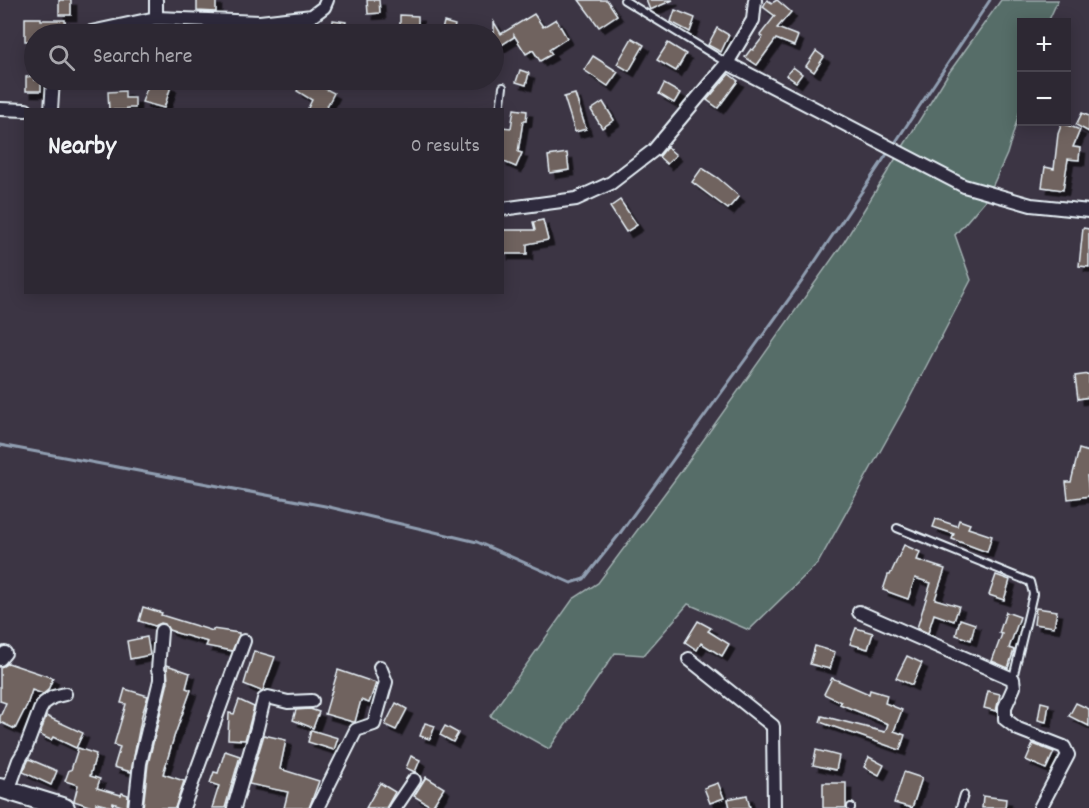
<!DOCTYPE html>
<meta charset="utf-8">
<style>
body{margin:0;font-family:Dekko,sans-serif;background:#39343f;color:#f1f3f6}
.controls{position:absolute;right:18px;top:18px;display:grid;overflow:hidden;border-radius:0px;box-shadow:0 3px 15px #0003}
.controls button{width:54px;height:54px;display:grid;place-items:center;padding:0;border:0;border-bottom:2px solid #48444e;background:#2d2833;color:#f1f3f6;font:30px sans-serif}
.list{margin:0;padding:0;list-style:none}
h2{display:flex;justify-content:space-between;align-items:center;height:78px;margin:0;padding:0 24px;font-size:26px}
h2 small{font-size:20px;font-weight:400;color:#a7a6ac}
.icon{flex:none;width:33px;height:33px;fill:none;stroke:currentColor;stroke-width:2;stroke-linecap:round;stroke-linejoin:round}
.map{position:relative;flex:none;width:1089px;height:808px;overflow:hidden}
.search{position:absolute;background:#2d2833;box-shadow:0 3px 15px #0003;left:24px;top:24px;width:480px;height:66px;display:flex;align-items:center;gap:15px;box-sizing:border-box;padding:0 21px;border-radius:33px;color:#a7a6ac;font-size:22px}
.panel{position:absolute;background:#2d2833;box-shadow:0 3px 15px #0003;left:24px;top:108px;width:480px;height:186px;border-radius:0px}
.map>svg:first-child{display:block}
</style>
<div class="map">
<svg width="1089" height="808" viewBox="0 0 1089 808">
<defs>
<filter id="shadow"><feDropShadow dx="5.5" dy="5.5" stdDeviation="0" flood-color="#0009"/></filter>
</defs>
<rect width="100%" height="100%" fill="#3c3544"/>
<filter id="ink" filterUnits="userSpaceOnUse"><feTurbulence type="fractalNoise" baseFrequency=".0167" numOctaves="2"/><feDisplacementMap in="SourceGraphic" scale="12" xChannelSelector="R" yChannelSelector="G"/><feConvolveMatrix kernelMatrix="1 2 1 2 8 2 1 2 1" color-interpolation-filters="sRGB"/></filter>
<g filter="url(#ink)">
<polygon fill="#576d68" stroke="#a0afb0" stroke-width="1.5" points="1001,0 1058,0 1048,22 1022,22 1021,107 1007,154 987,198 955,235 971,280 906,405 818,563 749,630 688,604 644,655 615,653 549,749 490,716 573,599 598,583 682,470 844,242 948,74"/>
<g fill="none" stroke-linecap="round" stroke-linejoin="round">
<g stroke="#909eb1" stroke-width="3">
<polyline points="893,146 990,0"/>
<polyline points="0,445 325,506 477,542 571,583 584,579 618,536 802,281 889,151"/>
</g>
</g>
<g fill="#6f635e" stroke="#e8f1f8" stroke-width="1.5" filter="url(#shadow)">
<rect x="59" y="0" width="12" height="15"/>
<polygon points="197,0 216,0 216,12 197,11"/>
<polygon points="367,0 379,0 380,13 368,14"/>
<polygon points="579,0 607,0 617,15 599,27"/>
<polygon points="646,0 673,0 650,10"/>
<polygon points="767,0 772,3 777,0 791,12 777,28 798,36 794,46 776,39 757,65 745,57 751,49 753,50 763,37 760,35 775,16 763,7"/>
<polygon points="675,10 695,18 690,32 671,22"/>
<polygon points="534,14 543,27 556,19 567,38 549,50 552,54 540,61 533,50 526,54 514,35 514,37 497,48 494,42 494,22 501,34"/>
<polygon points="400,15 418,16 418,34 400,34"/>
<polygon points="25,18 41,18 41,20 65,20 66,34 34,34 34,41 25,41"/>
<polygon points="333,20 346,22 344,34 332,34"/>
<polygon points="444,22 455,25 453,34 441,34"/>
<polygon points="314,24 317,34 283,34 283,32"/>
<polygon points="717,28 729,35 721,52 708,45"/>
<polygon points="234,29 260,30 270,29 271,34 234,34"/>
<polygon points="632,38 644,45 629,71 617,64"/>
<polygon points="668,43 686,54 676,71 657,60"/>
<polygon points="816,51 824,57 814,72 806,66"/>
<polygon points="593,56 618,72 608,86 584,70"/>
<polygon points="793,67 802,74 796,82 786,75"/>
<polygon points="520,70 529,73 526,85 516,82"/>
<polygon points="729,74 738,81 718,108 707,100"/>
<polygon points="34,76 34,80 41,80 41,91 26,91 26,77"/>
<polygon points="150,80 171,86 164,108 142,102"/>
<polygon points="303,80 308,80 334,93 325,110 307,110 312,100 297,91"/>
<polygon points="664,84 680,93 674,103 659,94"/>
<polygon points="125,91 125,98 135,98 135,108 127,108 127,110 109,110 108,92"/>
<polygon points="575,94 586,129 575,132 564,97"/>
<polygon points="603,102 614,120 602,128 591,110"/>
<polygon points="514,109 527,111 526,121 523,121 518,152 522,153 516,167 502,161 502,127 511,128"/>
<polygon points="1082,113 1089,116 1089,132 1076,125"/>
<polygon points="1062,123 1080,130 1073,147 1080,148 1079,160 1068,159 1063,190 1042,187 1045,167 1054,169 1058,134"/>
<polygon points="667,147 676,155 667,164 659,157"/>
<polygon points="567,153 569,170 550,173 548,156"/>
<polygon points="702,168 718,178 739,196 728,209 692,182"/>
<polygon points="620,200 637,225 626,232 610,207"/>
<polygon points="543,220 548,240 527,244 527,254 503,254 502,230 535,230 533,222"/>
<polygon points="1083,228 1089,229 1089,267 1079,266"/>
<polygon points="1089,374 1089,397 1078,399 1075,376"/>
<polygon points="1079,449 1089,452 1089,477 1087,476 1089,496 1068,499 1066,482 1071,482"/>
<polygon points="936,519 957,526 959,520 970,524 968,528 992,536 987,552 952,539 954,534 933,527"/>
<polygon points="904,545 920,552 917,560 945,569 935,599 959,606 954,621 934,614 928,633 917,628 931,583 915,578 908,599 883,590 888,575 890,575"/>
<polygon points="996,575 1010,580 1004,600 989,595"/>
<polygon points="143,607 162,613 161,615 213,631 213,629 239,633 239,635 232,651 206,646 208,642 173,632 175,632 169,630 165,624 161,623 155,626 139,621"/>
<polygon points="1036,608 1057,611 1054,627 1034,624"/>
<polygon points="1006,612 1020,617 1009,648 1014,650 1008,668 992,661 1002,634 999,633"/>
<polygon points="960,619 975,624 971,640 956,635"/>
<polygon points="698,621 711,628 708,631 729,644 722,656 701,643 697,650 685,642"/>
<polygon points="856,628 873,633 868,649 850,644"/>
<polygon points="147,637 150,655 130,659 127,641"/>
<polygon points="815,646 835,652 830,669 810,664"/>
<polygon points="254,651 275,657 263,690 261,691 244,684"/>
<polygon points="907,656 922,663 912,685 896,678"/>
<polygon points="8,663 53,678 48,690 43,694 32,690 27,705 15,729 0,722 0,717 6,703 0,701 0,667 3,666"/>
<polygon points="167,665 190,673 186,688 191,690 174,737 163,774 184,781 175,808 143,808 148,764 168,682"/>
<polygon points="338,670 376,683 369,703 361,700 355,722 353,722 325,714"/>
<polygon points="832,678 869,694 870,690 887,695 885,703 902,710 894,731 905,735 900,750 820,722 822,716 885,732 888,724 840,704 841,702 824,694"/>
<polygon points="125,689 148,696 142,715 131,772 114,767 120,747 114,745 126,704 121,703"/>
<polygon points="988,691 1000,694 996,711 984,708"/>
<polygon points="239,700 254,707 249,726 245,740 228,739 229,713 234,714"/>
<polygon points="1041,702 1049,704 1046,722 1038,720"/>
<polygon points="396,703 407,709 396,730 385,725"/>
<polygon points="1076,703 1089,709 1089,726 1069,716"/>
<polygon points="310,709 319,712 313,728 293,720 296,710"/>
<polygon points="46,716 83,733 76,748 53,737 51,740 40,735"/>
<polygon points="425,723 435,726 430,739 420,736"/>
<polygon points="445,726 458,733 453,742 440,735"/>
<polygon points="311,730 338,738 334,750 308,742"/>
<polygon points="264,735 286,740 280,769 319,781 309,808 284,808 288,792 249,784"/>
<polygon points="1033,744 1054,752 1046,769 1026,760"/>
<polygon points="78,748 96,754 90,776 100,779 97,788 121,795 122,793 128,795 127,808 113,803 112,807 96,803 95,808 74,801 78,785 65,781 69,770 71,770"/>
<polygon points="816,750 839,756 836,770 813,765"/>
<polygon points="225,751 240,756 225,808 212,808 219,786 210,783 214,772 218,773"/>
<polygon points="411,756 420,760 415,772 406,768"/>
<polygon points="869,757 884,765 879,775 864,767"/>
<polygon points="29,759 57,771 51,785 23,772"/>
<polygon points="904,772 922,778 912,808 894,803"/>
<polygon points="426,777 444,788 432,807 414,796"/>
<polygon points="380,783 395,792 386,808 366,808"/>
<polygon points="718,783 724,798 710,803 704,788"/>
<rect x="823" y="783" width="23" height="25"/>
<polygon points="747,795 750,808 730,808 728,799"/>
<polygon points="983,796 1006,799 1005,808 982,808"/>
</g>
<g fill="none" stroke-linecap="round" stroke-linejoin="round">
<g stroke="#e8f1f8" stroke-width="10">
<g id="lane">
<polyline points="624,0 727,63"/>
<polyline points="500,110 503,87"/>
<polyline points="897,528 1030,582 1033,594 1013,678"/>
<polyline points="851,807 851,808"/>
<polyline points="960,808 964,795"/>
</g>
</g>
<g stroke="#e8f1f8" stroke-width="16">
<g id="street">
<polyline points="156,18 156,0"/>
<polyline points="82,34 156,18 260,22 312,16 324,7 327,0"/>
<polyline points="727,63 964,186 1031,205 1089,211"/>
<polyline points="0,109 26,110"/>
<polyline points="51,110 53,80"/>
<polyline points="502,209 576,199 611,183 654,150 727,63 753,20 755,0"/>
<polyline points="859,612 1013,679 1014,687 1005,707 1005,719 1018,729 1064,747 1068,755 1040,808"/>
<polyline points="0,659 5,653"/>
<polyline points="689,659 773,726 774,808"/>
<polyline points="8,791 19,760 25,750 40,710 44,703 53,697 65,694"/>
<polyline points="135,808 140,763 160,680 160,673 158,670 161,631"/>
<polyline points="183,808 244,641"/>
<polyline points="234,808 257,728 264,699 268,697 288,702 312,701"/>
<polyline points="317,808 356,730 374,724 386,682 380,667"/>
<polyline points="395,808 414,780"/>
</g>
</g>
<g stroke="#e8f1f8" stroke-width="22">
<polyline id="secondary" points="0,788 65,808"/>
</g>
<use href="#lane" stroke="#2f2a3d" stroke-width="6"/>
<use href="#street" stroke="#2f2a3d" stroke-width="12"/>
<use href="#secondary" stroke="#2f2a3d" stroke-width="18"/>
</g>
</g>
</svg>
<div class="controls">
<button>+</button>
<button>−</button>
</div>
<div class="search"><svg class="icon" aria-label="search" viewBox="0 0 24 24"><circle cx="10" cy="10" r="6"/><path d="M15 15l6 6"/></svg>Search here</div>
<section class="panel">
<h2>Nearby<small>0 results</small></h2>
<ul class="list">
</ul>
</section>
</div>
